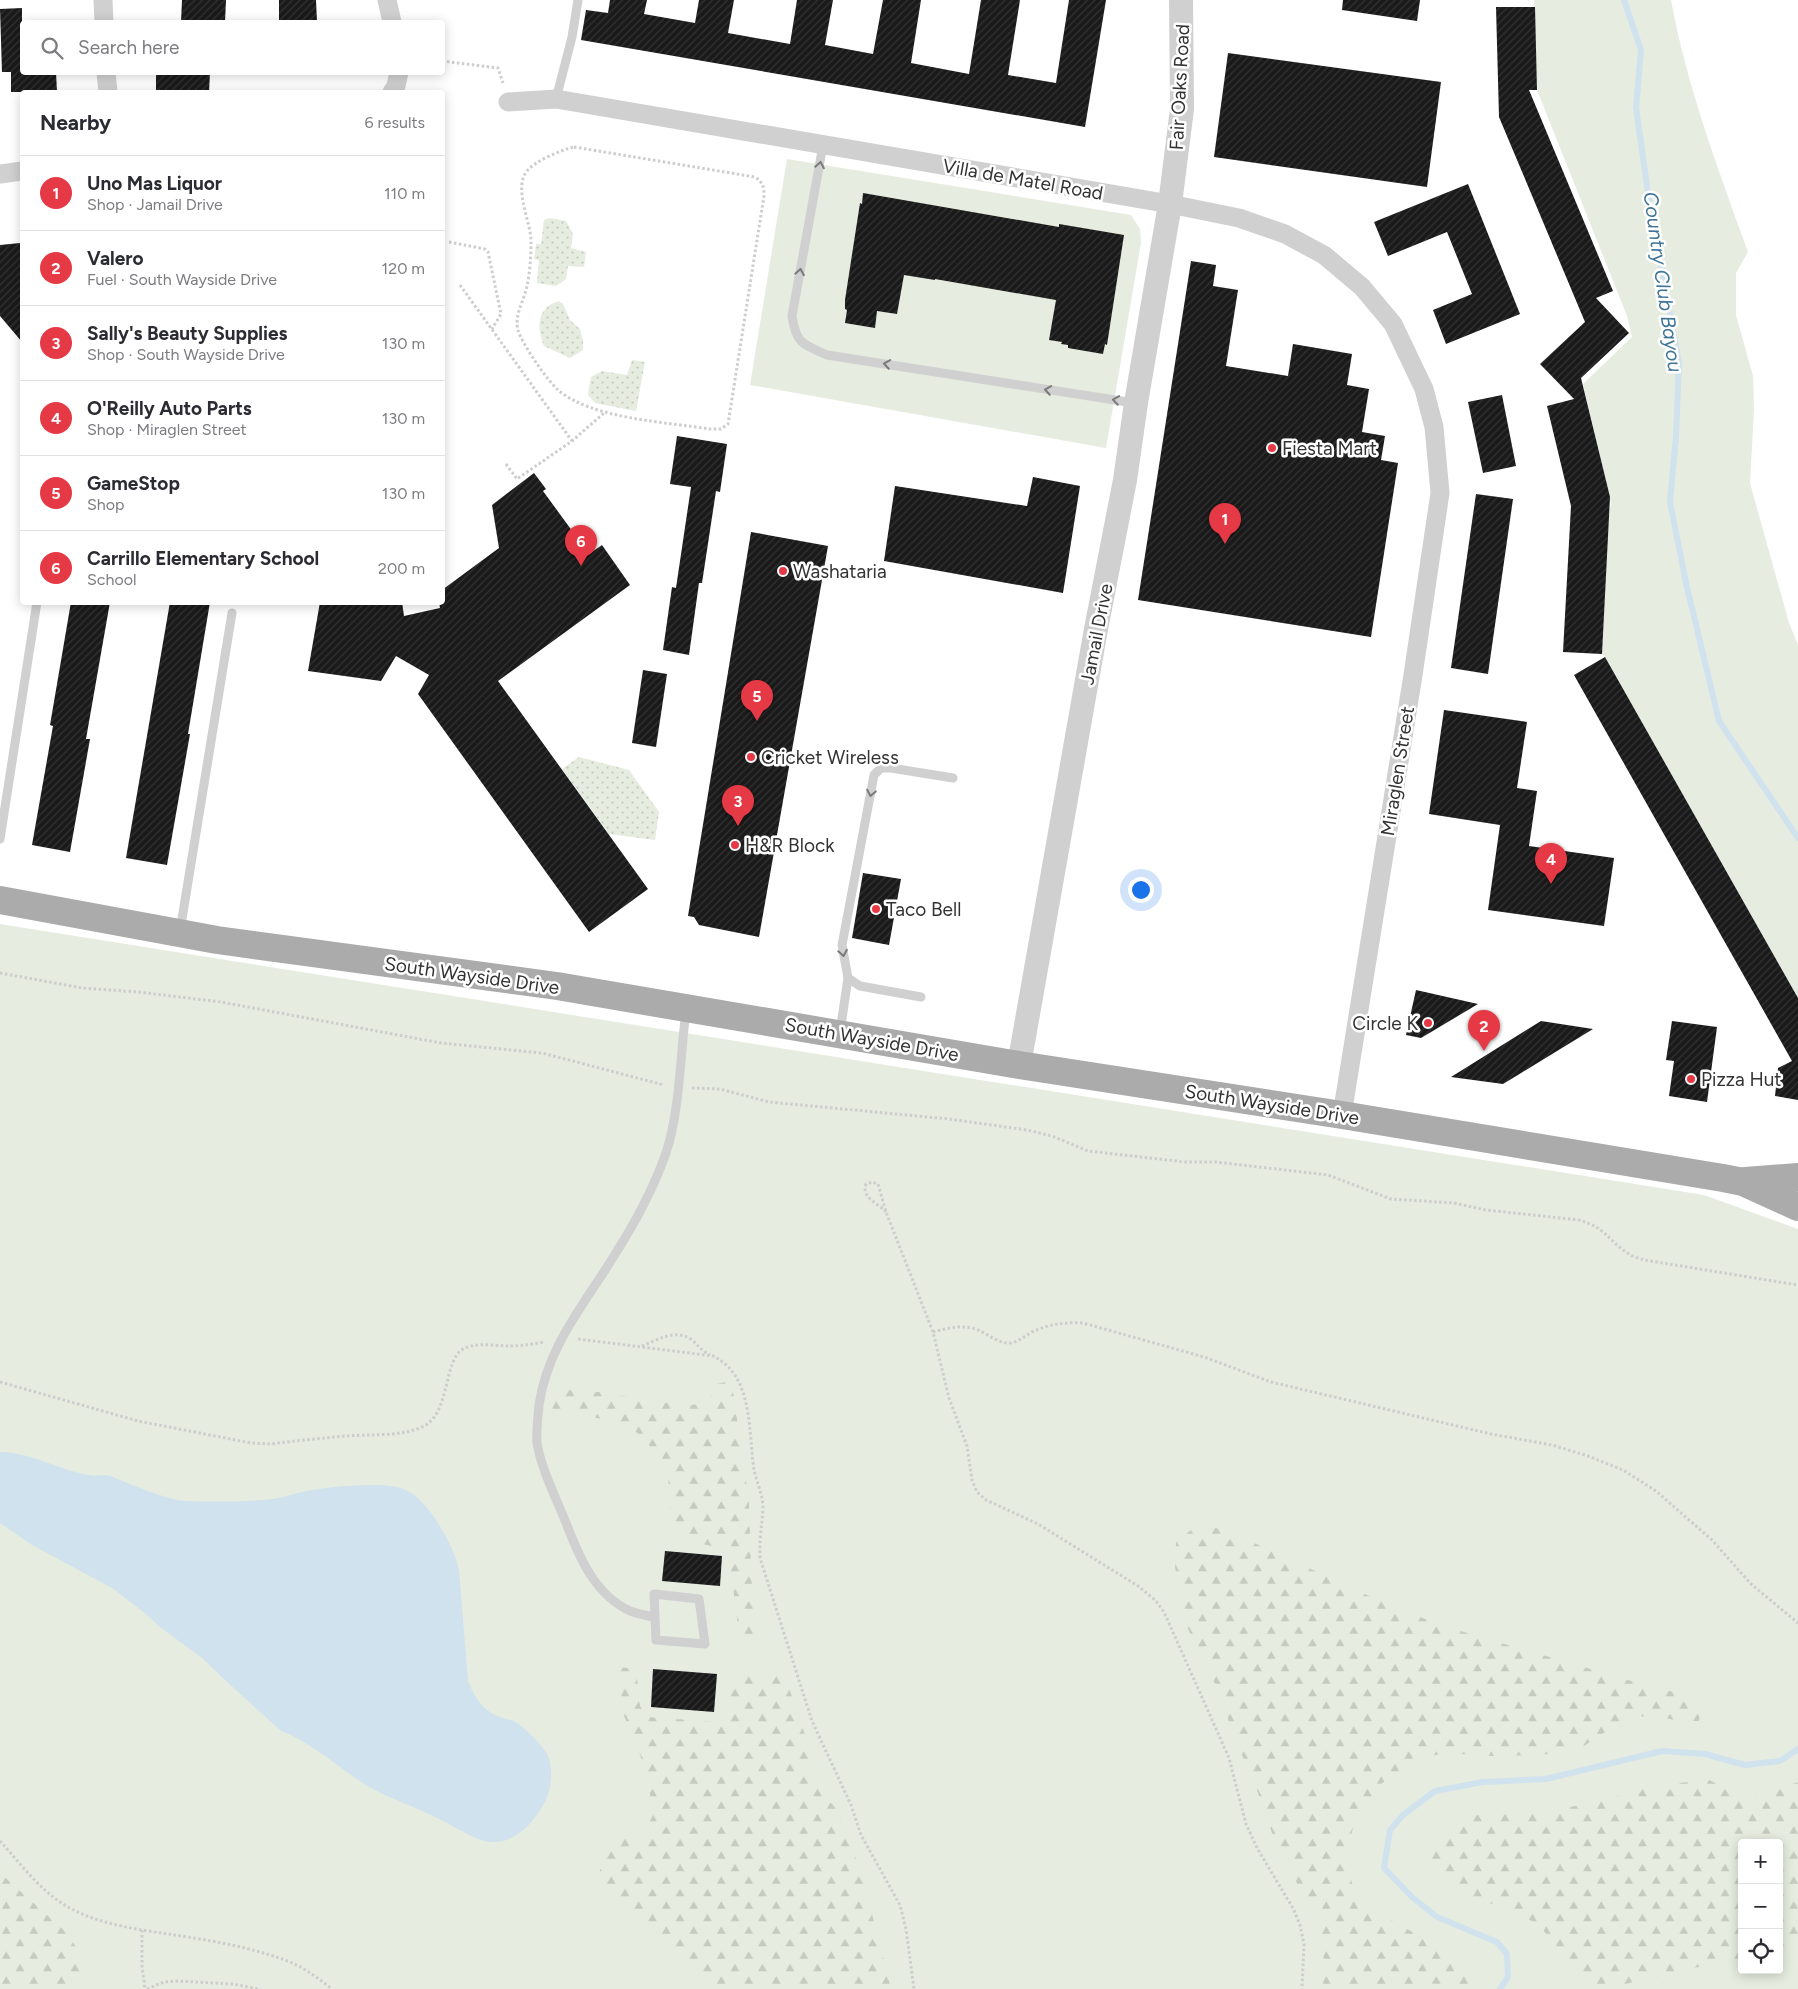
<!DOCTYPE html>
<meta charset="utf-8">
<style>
body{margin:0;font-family:Figtree,sans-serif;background:#f7f7f7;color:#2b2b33}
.controls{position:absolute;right:15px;bottom:15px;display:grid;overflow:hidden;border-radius:5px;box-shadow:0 2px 12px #0003}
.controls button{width:45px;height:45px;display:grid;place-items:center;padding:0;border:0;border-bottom:1px solid #e1e1e2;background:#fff;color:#2b2b33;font:25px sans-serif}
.you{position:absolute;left:1140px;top:889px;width:18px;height:18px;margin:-12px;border:4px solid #fff;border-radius:50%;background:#1a73e8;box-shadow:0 0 0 8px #1a73e833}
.badge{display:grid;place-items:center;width:32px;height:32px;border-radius:50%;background:#e63946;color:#fff;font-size:16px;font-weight:700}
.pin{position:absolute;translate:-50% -41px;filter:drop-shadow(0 1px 2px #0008)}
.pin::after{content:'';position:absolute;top:26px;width:18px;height:15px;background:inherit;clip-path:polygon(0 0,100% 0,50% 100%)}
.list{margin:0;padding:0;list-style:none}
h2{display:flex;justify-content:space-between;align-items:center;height:65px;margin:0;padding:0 20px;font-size:21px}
h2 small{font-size:16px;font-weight:400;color:#7c7c81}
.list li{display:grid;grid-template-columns:32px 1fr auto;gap:15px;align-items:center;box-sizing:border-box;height:75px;padding:0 20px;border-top:1px solid #e1e1e2}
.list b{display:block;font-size:19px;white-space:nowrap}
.list p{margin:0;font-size:16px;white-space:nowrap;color:#7c7c81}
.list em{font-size:16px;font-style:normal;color:#7c7c81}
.icon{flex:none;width:28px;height:28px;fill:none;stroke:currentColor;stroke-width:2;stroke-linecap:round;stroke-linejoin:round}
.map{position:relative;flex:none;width:1798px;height:1989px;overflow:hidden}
.search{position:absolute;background:#fff;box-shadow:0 2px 12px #0003;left:20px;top:20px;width:425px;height:55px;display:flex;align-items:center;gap:12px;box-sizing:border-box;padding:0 18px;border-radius:5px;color:#7c7c81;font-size:19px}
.panel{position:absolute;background:#fff;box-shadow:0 2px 12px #0003;left:20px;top:90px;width:425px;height:515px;border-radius:5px}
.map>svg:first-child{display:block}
</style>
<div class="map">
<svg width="1798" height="1989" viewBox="0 0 1798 1989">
<defs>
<pattern id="forest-firs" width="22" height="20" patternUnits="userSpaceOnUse" patternTransform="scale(1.25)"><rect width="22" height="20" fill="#e6ecdf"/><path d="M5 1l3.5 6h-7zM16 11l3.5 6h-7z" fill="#c6cbc0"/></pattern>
<pattern id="park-dots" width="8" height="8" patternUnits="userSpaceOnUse" patternTransform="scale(1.25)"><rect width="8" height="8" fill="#e6ecdf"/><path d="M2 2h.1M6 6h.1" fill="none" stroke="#c6cbc0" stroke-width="1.8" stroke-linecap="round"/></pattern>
<pattern id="building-hatch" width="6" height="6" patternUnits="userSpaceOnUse" patternTransform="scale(1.25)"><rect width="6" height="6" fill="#1a1a1a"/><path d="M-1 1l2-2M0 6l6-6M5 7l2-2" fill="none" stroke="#333"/></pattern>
</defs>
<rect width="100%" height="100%" fill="#fff"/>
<g fill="#e6ecdf" fill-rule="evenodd">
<path d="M1534,0H1671C1687,87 1718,169 1748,252L1736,273V315L1753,376L1754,409L1750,483L1789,623L1798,645V998L1605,657L1602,654L1608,522L1611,503L1583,384L1632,337L1627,316L1537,90Z"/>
<polygon points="787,159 1131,215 1140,229 1141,243 1106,448 750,385"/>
<path d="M0,924L1704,1195L1798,1229V1989H0ZM1742,1843H1779V1970H1742Z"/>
</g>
<g fill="url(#forest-firs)">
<path d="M725,1382L733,1392L749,1501L751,1574L757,1643H740L730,1563L723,1548L686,1541L671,1527L668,1474L655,1452L640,1435L622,1422L552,1411L556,1389C570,1390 585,1391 599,1392C624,1395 690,1411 710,1402L712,1391L717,1384Z"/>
<polygon points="1196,1526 1224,1529 1378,1600 1440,1625 1652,1687 1695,1697 1701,1709 1699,1721 1681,1721 1664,1718 1637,1716 1608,1730 1581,1748 1542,1755 1493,1756 1444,1753 1411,1761 1380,1785 1356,1816 1347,1852 1352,1883 1381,1915 1450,1952 1467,1968 1469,1989 1322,1989 1325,1973 1322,1940 1314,1910 1295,1880 1275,1842 1257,1790 1236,1741 1215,1684 1187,1627 1175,1567 1176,1542"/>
<path d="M618,1667L636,1669L640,1706L648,1717L717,1722L725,1714L726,1675L743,1672L780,1674L787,1682L808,1744L812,1772L823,1795L835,1807L850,1841L864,1883L891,1989H707C681,1957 661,1935 627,1911C616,1903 602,1894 600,1880C597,1864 611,1850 619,1839L643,1835L653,1815L649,1788L637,1743L624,1716Z"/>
<polygon points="1709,1780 1748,1799 1798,1782 1798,1950 1779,1953 1779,1843 1742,1843 1742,1959 1716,1963 1604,1989 1592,1989 1538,1924 1504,1907 1467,1897 1436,1876 1428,1846 1448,1828 1480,1814 1544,1813 1611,1798 1658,1785"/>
<polygon points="0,1873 66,1932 85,1960 86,1979 82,1989 0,1989"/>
</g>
<g fill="url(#park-dots)">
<polygon points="550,218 566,221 573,234 571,248 586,252 584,267 568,266 566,279 556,286 537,283 539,260 534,259 536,244 541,244 544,220"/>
<path d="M559,301L563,304L570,320L580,329L583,340V350L570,358L544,346C537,327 536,308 559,301Z"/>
<polygon points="632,360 645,362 636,411 595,403 588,395 591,377 602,371 627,375"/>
<polygon points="579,757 629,770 659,812 655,840 609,834 562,769"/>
</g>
<path fill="#cfe2ee" d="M0,1452C30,1452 59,1470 88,1475C95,1477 104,1474 110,1476C128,1483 169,1501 186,1501C215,1502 244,1502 273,1499C285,1497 296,1493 307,1491C330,1487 388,1480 408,1491C430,1503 454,1546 459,1570L468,1681C475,1699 484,1712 503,1718C506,1720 510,1719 514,1721C524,1727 543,1745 548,1756C554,1770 551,1794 542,1807C532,1824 516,1841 495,1842C478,1843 458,1828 443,1821C417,1807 389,1799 364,1784C340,1768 307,1740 281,1731L226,1681L202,1658L160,1627L146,1614L112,1588L32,1545L0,1523Z"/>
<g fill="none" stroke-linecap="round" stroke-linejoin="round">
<g stroke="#cfe2ee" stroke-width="6">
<polyline points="1624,0 1641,50 1636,108 1648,193 1679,363 1676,436 1670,502 1686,583 1719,721 1798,838"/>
<polyline points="1500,1989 1508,1977 1507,1954 1497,1942 1437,1917 1413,1898 1384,1868 1390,1830 1403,1815 1435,1791 1483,1782 1546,1779 1662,1751 1705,1754 1745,1765 1780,1761 1798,1749"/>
</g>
</g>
<g fill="url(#building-hatch)">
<polygon points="182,0 226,0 225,22 181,22"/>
<polygon points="279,0 316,0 317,22 279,22"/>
<polygon points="610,0 647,0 644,14 695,23 699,0 734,0 728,33 790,44 797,0 833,0 825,45 873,54 883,0 921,0 911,63 969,74 981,0 1020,0 1008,75 1056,83 1069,0 1106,0 1085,127 581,40 586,10 608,13"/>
<polygon points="1343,0 1420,0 1417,21 1342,10"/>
<polygon points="1496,7 1535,7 1537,90 1529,90 1613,291 1596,298 1629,333 1581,378 1610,497 1602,654 1563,652 1571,506 1547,406 1574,399 1540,364 1585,322 1499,117"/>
<polygon points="22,8 22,72 2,72 0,9"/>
<polygon points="1228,53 1441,82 1427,187 1214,157"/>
<polygon points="11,72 56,72 57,92 11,92"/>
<polygon points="156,72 210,72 209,92 156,92"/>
<polygon points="1468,184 1520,314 1446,344 1433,310 1472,294 1447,232 1388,256 1374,222"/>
<polygon points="863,193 1059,227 1059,224 1124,235 1107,345 1105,344 1103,354 1068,348 1068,345 1061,344 1062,342 1049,340 1056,300 935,279 935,280 904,275 897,314 877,311 875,328 845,323 847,310 845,309 845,300 860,203 862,204"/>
<polygon points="20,243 22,269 22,342 0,316 0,245"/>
<polygon points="1191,261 1216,265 1213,286 1238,290 1226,366 1288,376 1293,344 1352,354 1347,385 1369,389 1362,432 1385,436 1381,460 1398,463 1371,637 1138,600"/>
<polygon points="1502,395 1516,466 1483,473 1468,402"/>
<polygon points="677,436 727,444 720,492 716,491 702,583 699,583 689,655 663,650 672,587 676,588 691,487 670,484"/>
<polygon points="534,473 546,489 543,491 589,554 602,545 630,585 498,681 648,889 589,932 418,694 429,675 396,656 381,681 308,671 320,602 402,602 404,616 440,608 439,602 442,602 442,590 499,548 492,505"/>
<polygon points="1033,477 1080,486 1063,593 884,561 895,486 1027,506"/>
<polygon points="1476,494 1513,499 1488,674 1451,668"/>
<polygon points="751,532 828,546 759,937 699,925 694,917 688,916"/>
<polygon points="71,602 110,602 86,739 90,739 70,852 32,845 53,726 50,725"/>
<polygon points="170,602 210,602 188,734 190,734 167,865 126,858"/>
<polygon points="1605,657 1798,998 1798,1100 1775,1096 1778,1068 1792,1061 1574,675"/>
<polygon points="643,670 667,674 656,747 632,743"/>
<polygon points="1444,710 1527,722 1517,788 1537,791 1529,846 1614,858 1604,926 1488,910 1500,825 1429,814"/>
<polygon points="863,873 901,879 889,945 852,938"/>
<polygon points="1416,990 1478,1004 1421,1038 1406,1035"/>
<polygon points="1541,1021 1593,1029 1503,1084 1451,1077"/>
<polygon points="1672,1021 1717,1027 1707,1102 1669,1096 1674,1061 1666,1060"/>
<polygon points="665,1551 722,1556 720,1586 662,1581"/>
<polygon points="653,1669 717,1674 714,1712 651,1707"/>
</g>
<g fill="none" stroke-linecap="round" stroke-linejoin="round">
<g stroke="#cdcdcd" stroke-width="3" stroke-dasharray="2.5 2.5" stroke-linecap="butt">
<polyline points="442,61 498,68 503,83"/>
<path d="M574,147L755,177C763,182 764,187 764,196L728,424L721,429H710C666,422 592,419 558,390C547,380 522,344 518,330C514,315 524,301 527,286C530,272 531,256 531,241C531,222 513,188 527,171C535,161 561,150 574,147Z"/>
<polyline points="449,242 485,249 488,252 501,314 492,329"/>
<polyline points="460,285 572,441"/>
<polyline points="506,464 517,479 572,441 604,413"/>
<polyline points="0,973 82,988 138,992 221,1002 441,1043 542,1053 664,1085"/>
<path d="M692,1088L720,1089L769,1102L949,1119L1027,1130L1052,1136L1088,1151L1185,1162H1216L1328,1175L1391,1199L1454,1203L1486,1210L1579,1220C1607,1228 1608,1241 1629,1254C1633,1257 1639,1258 1644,1260L1798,1285"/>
<path d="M886,1212C878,1203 861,1198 866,1184L872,1182L878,1184L886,1212L933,1332L949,1398L967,1446L972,1480L977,1492L986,1500L1038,1524L1138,1586L1155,1600L1164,1612L1229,1758L1246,1824L1257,1848L1294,1910L1300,1925L1304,1944L1302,1989"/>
<path d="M933,1332C947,1328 964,1324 978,1330C988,1334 999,1344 1010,1343C1019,1342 1026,1335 1034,1331C1050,1324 1066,1322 1083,1323L1204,1357L1271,1382L1491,1434L1552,1445L1588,1456L1623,1470L1656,1491L1712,1540L1751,1584L1798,1623"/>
<path d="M578,1339L713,1356C754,1376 748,1431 754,1470C757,1483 763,1495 763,1508C762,1525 759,1541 760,1558L812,1721L851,1805L861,1835L900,1905L906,1929L914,1989"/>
<path d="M642,1346C657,1340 676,1328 692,1340C698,1345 702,1351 710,1355"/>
<path d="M0,1382L138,1421L251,1443L270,1444C295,1441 321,1438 346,1436C369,1434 404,1437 424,1426C451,1412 443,1357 465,1348C479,1342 496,1346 510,1346C522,1346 533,1344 544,1342"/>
<path d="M0,1841C21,1864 41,1892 68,1907C98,1924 135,1929 168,1934C208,1940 252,1947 290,1962C305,1968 319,1979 332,1989"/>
<polyline points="142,1930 142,1967 145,1989"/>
<polyline points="147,1989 164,1982 178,1981 232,1984 259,1989"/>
</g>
<g stroke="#d0d0d0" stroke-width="9">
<polyline points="556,99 572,37 578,0"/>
<path d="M823,145L792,316C796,344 803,344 827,355L1134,403"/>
<polyline points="0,839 37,602"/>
<polyline points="180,931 232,613"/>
<polyline points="921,997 860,986 848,978 842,945 874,775 881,768 891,768 953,778"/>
<polyline points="840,1032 848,978"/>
<path d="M655,1618L654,1594L699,1599L705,1644L656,1640L655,1618C647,1615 638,1614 630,1611C596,1595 581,1561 568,1528C558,1502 541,1469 537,1443C536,1431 538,1417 539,1405C548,1344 586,1303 617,1251C636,1221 654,1187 666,1153C680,1111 680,1056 686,1011"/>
</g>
<g stroke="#d0d0d0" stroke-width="19">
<polyline points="103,0 104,22"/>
<polyline points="387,0 392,22"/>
<polyline points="106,72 108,92"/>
<polyline points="392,92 396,86 399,72"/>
<polyline points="508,102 556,99 1170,204 1239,218 1285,234 1324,255 1362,287 1393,324 1424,389 1434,427 1440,493 1413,675 1342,1115"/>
<polyline points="0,174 22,171"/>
</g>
<polyline stroke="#d0d0d0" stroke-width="24" points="1019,1065 1096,629 1125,480 1136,403 1170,204 1182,109 1181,0"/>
<g stroke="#ababab" stroke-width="28">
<polyline points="0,900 217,940 557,986 1019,1065 1342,1115 1723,1178 1743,1182 1798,1207"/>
<polyline points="1745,1181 1798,1177"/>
</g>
</g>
<defs><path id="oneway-chevron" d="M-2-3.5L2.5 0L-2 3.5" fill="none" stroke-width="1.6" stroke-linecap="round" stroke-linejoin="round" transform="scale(1.25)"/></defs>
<g stroke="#7a7a7a">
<use href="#oneway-chevron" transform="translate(820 165) rotate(-80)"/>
<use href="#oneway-chevron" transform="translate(800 272) rotate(-80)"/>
<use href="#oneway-chevron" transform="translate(887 364) rotate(-171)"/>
<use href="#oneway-chevron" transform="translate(1048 390) rotate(-171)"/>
<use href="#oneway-chevron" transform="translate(1116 400) rotate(-171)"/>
<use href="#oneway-chevron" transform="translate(871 793) rotate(101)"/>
<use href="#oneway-chevron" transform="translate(843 953) rotate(80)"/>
</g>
<g fill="#e63946" stroke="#fff" stroke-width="2">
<circle cx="1272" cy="448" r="5"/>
<circle cx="783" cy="571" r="5"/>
<circle cx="751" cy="757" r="5"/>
<circle cx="735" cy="845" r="5"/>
<circle cx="876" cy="909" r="5"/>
<circle cx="1428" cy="1023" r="5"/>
<circle cx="1691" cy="1079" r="5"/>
</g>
<g text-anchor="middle" stroke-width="5" stroke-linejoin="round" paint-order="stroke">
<g font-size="19" fill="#333" stroke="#fff">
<text transform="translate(1179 87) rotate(-87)" y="7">Fair Oaks Road</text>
<text transform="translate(1023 179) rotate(10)" y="7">Villa de Matel Road</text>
<text transform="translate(1096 634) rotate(-79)" y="7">Jamail Drive</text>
<text transform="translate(1397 771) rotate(-81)" y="7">Miraglen Street</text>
<text transform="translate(472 975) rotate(8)" y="7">South Wayside Drive</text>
<text transform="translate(872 1039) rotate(10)" y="7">South Wayside Drive</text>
<text transform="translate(1272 1104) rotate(9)" y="7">South Wayside Drive</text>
</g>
<g font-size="19" fill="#333" stroke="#fff" text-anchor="start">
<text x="1282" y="455">Fiesta Mart</text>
<text x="793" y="578">Washataria</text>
<text x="761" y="764">Cricket Wireless</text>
<text x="745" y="852">H&amp;R Block</text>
<text x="886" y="916">Taco Bell</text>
<text x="1418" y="1030" text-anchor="end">Circle K</text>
<text x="1701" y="1086">Pizza Hut</text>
</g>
<g font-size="20" font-style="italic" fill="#3f7597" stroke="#fff">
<text transform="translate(1663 282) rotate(82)" y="7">Country Club Bayou</text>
</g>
</g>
</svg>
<div class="controls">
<button>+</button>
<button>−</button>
<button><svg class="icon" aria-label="locate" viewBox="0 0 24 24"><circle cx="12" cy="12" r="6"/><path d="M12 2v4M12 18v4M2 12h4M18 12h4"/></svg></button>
</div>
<div class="you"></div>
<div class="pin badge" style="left:1225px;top:544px">1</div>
<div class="pin badge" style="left:1484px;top:1051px">2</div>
<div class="pin badge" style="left:738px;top:826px">3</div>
<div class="pin badge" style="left:1551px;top:884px">4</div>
<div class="pin badge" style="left:757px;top:721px">5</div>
<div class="pin badge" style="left:581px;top:566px">6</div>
<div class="search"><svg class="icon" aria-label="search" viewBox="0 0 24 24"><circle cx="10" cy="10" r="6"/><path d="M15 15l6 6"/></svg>Search here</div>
<section class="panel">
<h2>Nearby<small>6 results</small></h2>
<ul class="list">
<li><span class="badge">1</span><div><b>Uno Mas Liquor</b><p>Shop · Jamail Drive</p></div><em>110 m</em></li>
<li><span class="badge">2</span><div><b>Valero</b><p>Fuel · South Wayside Drive</p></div><em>120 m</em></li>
<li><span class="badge">3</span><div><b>Sally's Beauty Supplies</b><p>Shop · South Wayside Drive</p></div><em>130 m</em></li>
<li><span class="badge">4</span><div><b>O'Reilly Auto Parts</b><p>Shop · Miraglen Street</p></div><em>130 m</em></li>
<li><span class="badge">5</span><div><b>GameStop</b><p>Shop</p></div><em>130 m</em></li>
<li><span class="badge">6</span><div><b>Carrillo Elementary School</b><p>School</p></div><em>200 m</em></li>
</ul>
</section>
</div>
